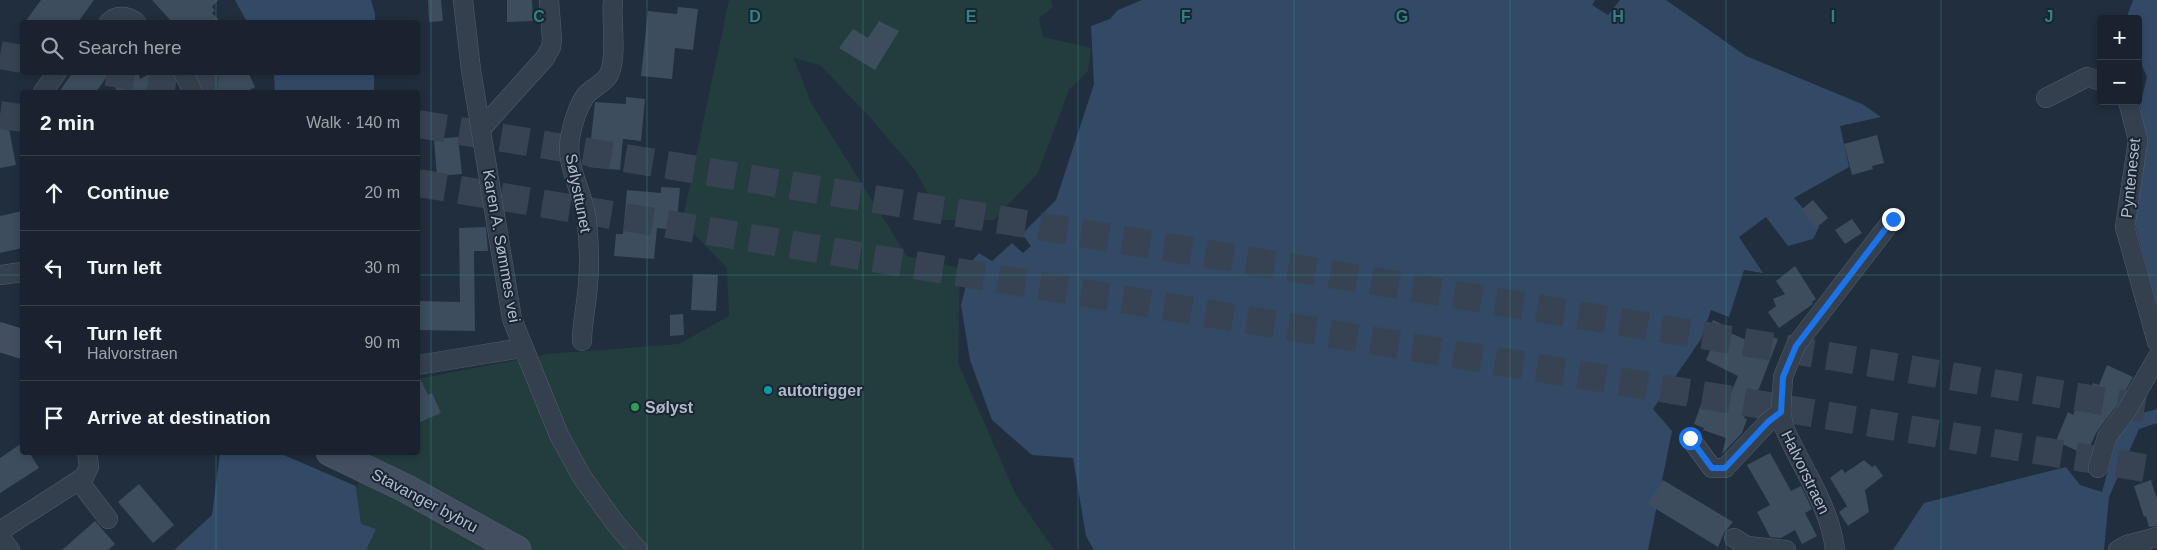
<!DOCTYPE html>
<meta charset="utf-8">
<style>
body{margin:0;font-family:Arial,sans-serif;background:#262f3a;color:#f1f3f6}
.controls{position:absolute;right:15px;top:15px;display:grid;overflow:hidden;border-radius:5px;box-shadow:0 2px 8px #0003}
.controls button{width:45px;height:45px;display:grid;place-items:center;padding:0;border:0;border-bottom:1px solid #373f4a;background:#19222e;color:#f1f3f6;font:25px sans-serif}
.stop{position:absolute;width:15px;height:15px;margin:-11px;border:4px solid #1a73e8;border-radius:50%;background:#fff}
.stop.end{background:#1a73e8;border-color:#fff;box-shadow:0 1px 5px #0008}
.list{margin:0;padding:0;list-style:none}
h2{display:flex;justify-content:space-between;align-items:center;height:65px;margin:0;padding:0 20px;font-size:21px}
h2 small{font-size:16px;font-weight:400;color:#9fa4aa}
.list li{display:grid;grid-template-columns:32px 1fr auto;gap:15px;align-items:center;box-sizing:border-box;height:75px;padding:0 20px;border-top:1px solid #373f4a}
.list b{display:block;font-size:19px;white-space:nowrap}
.list p{margin:0;font-size:16px;white-space:nowrap;color:#9fa4aa}
.list em{font-size:16px;font-style:normal;color:#9fa4aa}
.icon{flex:none;width:28px;height:28px;fill:none;stroke:currentColor;stroke-width:2;stroke-linecap:round;stroke-linejoin:round}
.map{position:relative;flex:none;width:2157px;height:550px;overflow:hidden}
.search{position:absolute;background:#19222e;box-shadow:0 2px 8px #0003;left:20px;top:20px;width:400px;height:55px;display:flex;align-items:center;gap:12px;box-sizing:border-box;padding:0 18px;border-radius:5px;color:#9fa4aa;font-size:19px}
.panel{position:absolute;background:#19222e;box-shadow:0 2px 8px #0003;left:20px;top:90px;width:400px;height:365px;border-radius:5px}
.map>svg:first-child{display:block}
</style>
<div class="map">
<svg width="2157" height="550" viewBox="0 0 2157 550">
<rect width="100%" height="100%" fill="#212e3e"/>
<polygon fill="#233d3f" points="729,0 1051,0 1053,7 1039,18 1043,37 1091,48 1088,71 1069,90 1038,173 994,220 942,220 915,170 866,113 820,65 794,58 810,101 907,256 960,268 958,363 1016,495 1054,550 346,550 348,453 418,452 418,379 548,354 679,344 729,316 727,268 682,222"/>
<g fill="#334a67">
<polygon points="235,0 371,0 375,14 375,22 247,22"/>
<polygon points="1142,0 1595,0 1592,5 1608,15 1620,0 1666,0 1746,56 1862,104 1881,117 1840,126 1849,167 1794,198 1819,227 1813,239 1788,246 1766,217 1739,237 1763,273 1744,270 1729,317 1711,310 1701,339 1653,409 1672,431 1648,550 1094,550 1086,536 1073,458 1032,455 992,420 970,360 961,305 972,261 979,253 992,261 1012,243 1023,253 1031,246 1022,234 1056,200 1094,84 1091,26 1110,19 1118,10"/>
<polygon points="2133,0 2157,0 2157,306 2134,220 2146,141 2140,105 2147,77 2138,57 2138,19 2126,19"/>
<polygon points="274,73 374,73 374,92 275,92"/>
<polygon points="2157,409 2157,423 2139,429 2109,497 2104,550 1893,550 1924,503 2066,467 2080,485 2102,492 2116,441 2135,415"/>
<polygon points="220,453 351,453 361,524 376,529 366,550 174,550 212,515"/>
</g>
<polygon fill="#212e3e" points="354,452 358,487 279,453"/>
<g fill="#3d4d5e">
<polygon points="41,0 94,0 78,22 25,22"/>
<polygon points="152,0 218,0 212,7 215,10 212,13 221,22 172,22"/>
<polygon points="428,0 441,0 443,21 429,22"/>
<polygon points="507,0 532,0 533,21 507,22"/>
<polygon points="678,7 698,9 693,50 675,48 672,79 641,76 648,11 677,14"/>
<polygon points="879,21 899,31 875,70 839,48 853,29 868,38"/>
<polygon points="73,72 110,72 96,92 59,92"/>
<polygon points="113,72 138,72 140,79 153,72 166,72 175,92 111,92 116,90"/>
<polygon points="208,72 248,72 255,87 246,92 217,92"/>
<polygon points="626,97 645,99 641,141 623,139 620,170 588,167 595,102 626,104"/>
<polygon points="7,119 16,165 0,168 0,120"/>
<polygon points="1877,135 1884,163 1872,166 1873,169 1852,175 1844,144"/>
<polygon points="458,137 462,174 437,176 434,139"/>
<polygon points="661,187 680,188 676,230 657,228 654,259 614,256 616,234 623,234 627,190 661,193"/>
<polygon points="1813,200 1828,218 1816,228 1801,210"/>
<polygon points="22,211 22,248 0,253 0,216"/>
<polygon points="1852,219 1862,233 1845,244 1835,230"/>
<polygon points="486,227 488,251 474,251 475,331 418,330 418,301 460,302 459,228"/>
<polygon points="1795,266 1816,299 1812,302 1813,304 1779,328 1768,312 1776,306 1773,299 1785,294 1776,281"/>
<polygon points="693,274 718,275 716,311 691,310"/>
<polygon points="683,314 684,335 670,336 670,315"/>
<polygon points="1713,320 1728,327 1726,331 1753,343 1758,331 1778,339 1757,394 1754,392 1744,418 1747,419 1742,433 1722,454 1726,438 1703,430 1704,428 1694,424 1701,404 1723,411 1738,376 1706,360 1714,342 1705,338"/>
<polygon points="2107,365 2133,377 2118,404 2096,433 2086,455 2056,441 2068,412 2073,415 2079,401 2084,404 2093,383 2099,385"/>
<polygon points="418,376 419,376 428,395 432,393 441,413 418,423"/>
<polygon points="22,443 22,452 29,452 39,468 0,493 0,458"/>
<polygon points="1770,453 1791,491 1801,486 1812,509 1805,513 1817,536 1802,544 1795,530 1781,538 1770,537 1757,512 1770,505 1747,465"/>
<polygon points="1864,460 1872,467 1875,465 1883,476 1865,490 1869,512 1848,526 1839,512 1847,506 1830,478 1842,469 1845,473"/>
<polygon points="1663,480 1733,522 1724,533 1718,547 1648,504"/>
<polygon points="2151,480 2157,499 2157,526 2149,527 2146,516 2144,517 2134,486"/>
<polygon points="139,484 174,525 153,543 118,502"/>
<polygon points="95,521 115,544 108,550 62,550"/>
</g>
<g fill="none" stroke-linecap="round" stroke-linejoin="round">
<g stroke="#374353" stroke-width="28" stroke-dasharray="28 14" stroke-linecap="butt">
<polyline points="0,55 22,59"/>
<polyline points="107,72 229,92"/>
<polyline points="0,115 22,118"/>
<polyline points="418,124 2157,410"/>
<polyline points="418,183 2157,470"/>
</g>
<g stroke="#535e6c" stroke-width="20">
<g id="minor">
<polyline points="463,0 471,70 512,319 559,435 582,477 615,523 638,550"/>
<path d="M109,22C117,14 127,16 136,22"/>
<polyline points="183,72 193,92"/>
<polyline points="43,92 57,72"/>
<polyline points="2046,98 2087,77 2101,81"/>
<polyline points="2128,101 2138,140 2125,227 2157,342"/>
<polyline points="482,128 545,58 551,47 552,39 549,0"/>
<polyline points="0,275 22,272"/>
<path d="M582,341C582,321 587,303 588,284C590,264 589,243 587,223C585,194 565,169 570,138C572,125 578,106 586,95C593,87 606,83 610,72C617,54 611,20 613,0"/>
<polyline points="418,365 522,348"/>
<polyline points="1690,438 1712,468 1725,468 1768,422 1781,412"/>
<polyline points="2098,468 2107,437 2127,410 2157,358"/>
<polyline points="79,481 108,519"/>
<polyline points="0,531 84,477 89,467 87,452"/>
<polyline points="0,537 10,550"/>
<polyline points="1734,538 1747,546 1786,550"/>
<path d="M1835,550C1830,505 1801,468 1784,427L1781,412L1783,377L1796,345L1893,219"/>
<polyline points="2118,550 2127,545 2157,537"/>
</g>
</g>
<g stroke="#535e6c" stroke-width="29">
<g id="secondary">
<polyline points="0,337 22,344"/>
<polyline points="330,452 405,488 517,550"/>
</g>
</g>
<use href="#minor" stroke="#35404e" stroke-width="19"/>
<use href="#secondary" stroke="#434f61" stroke-width="28"/>
</g>
<g fill="none" stroke-linecap="round" stroke-linejoin="round">
<polyline stroke="#1a73e8" stroke-width="6" points="1690,438 1712,468 1725,468 1768,422 1781,412 1783,377 1796,346 1893,219"/>
</g>
<path fill="none" stroke="#2f8480" stroke-width="1" stroke-opacity="0.55" d="M216,0V22M431,0V550M647,0V550M863,0V550M1078,0V550M1294,0V550M1510,0V550M1726,0V550M1941,0V550M216,72V92M0,275H22M418,275H2157M216,452V550"/>
<circle fill="#0f9aa8" stroke="#1a2533" stroke-width="2" cx="768" cy="390" r="5"/>
<circle fill="#2e9e5b" stroke="#1a2533" stroke-width="2" cx="635" cy="407" r="5"/>
<g text-anchor="middle" stroke-width="4" stroke-linejoin="round" paint-order="stroke">
<g font-size="16" fill="#b1bbca" stroke="#1a2533">
<text transform="translate(2130 178) rotate(-84)" y="6">Pynteneset</text>
<text transform="translate(579 193) rotate(79)" y="6">Sølysttunet</text>
<text transform="translate(502 246) rotate(80)" y="6">Karen A. Sømmes vei</text>
<text transform="translate(1806 472) rotate(64)" y="6">Halvorstraen</text>
<text transform="translate(425 500) rotate(28)" y="6">Stavanger bybru</text>
</g>
<g font-size="16" font-weight="bold" fill="#b1bbca" stroke="#1a2533" text-anchor="start">
<text x="778" y="396">autotrigger</text>
<text x="645" y="413">Sølyst</text>
</g>
</g>
<g font-size="16" text-anchor="middle" font-weight="bold" fill="#2f8480" stroke="#1a2533" stroke-width="4" stroke-linejoin="round" paint-order="stroke">
<text x="539" y="22">C</text>
<text x="755" y="22">D</text>
<text x="971" y="22">E</text>
<text x="1186" y="22">F</text>
<text x="1402" y="22">G</text>
<text x="1618" y="22">H</text>
<text x="1833" y="22">I</text>
<text x="2049" y="22">J</text>
</g>
</svg>
<div class="controls">
<button>+</button>
<button>−</button>
</div>
<div class="stop" style="left:1690px;top:438px"></div>
<div class="stop end" style="left:1893px;top:219px"></div>
<div class="search"><svg class="icon" aria-label="search" viewBox="0 0 24 24"><circle cx="10" cy="10" r="6"/><path d="M15 15l6 6"/></svg>Search here</div>
<section class="panel">
<h2>2 min<small>Walk · 140 m</small></h2>
<ul class="list">
<li><svg class="icon" aria-label="ahead" viewBox="0 0 24 24"><path d="M12 20V5M6 11l6-6 6 6"/></svg><div><b>Continue</b></div><em>20 m</em></li>
<li><svg class="icon" aria-label="left" viewBox="0 0 24 24"><path d="M17 20v-9H6M10 6l-5 5 5 5"/></svg><div><b>Turn left</b></div><em>30 m</em></li>
<li><svg class="icon" aria-label="left" viewBox="0 0 24 24"><path d="M17 20v-9H6M10 6l-5 5 5 5"/></svg><div><b>Turn left</b><p>Halvorstraen</p></div><em>90 m</em></li>
<li><svg class="icon" aria-label="arrive" viewBox="0 0 24 24"><path d="M6 21V4h12l-3 4 3 4H6"/></svg><div><b>Arrive at destination</b></div></li>
</ul>
</section>
</div>
